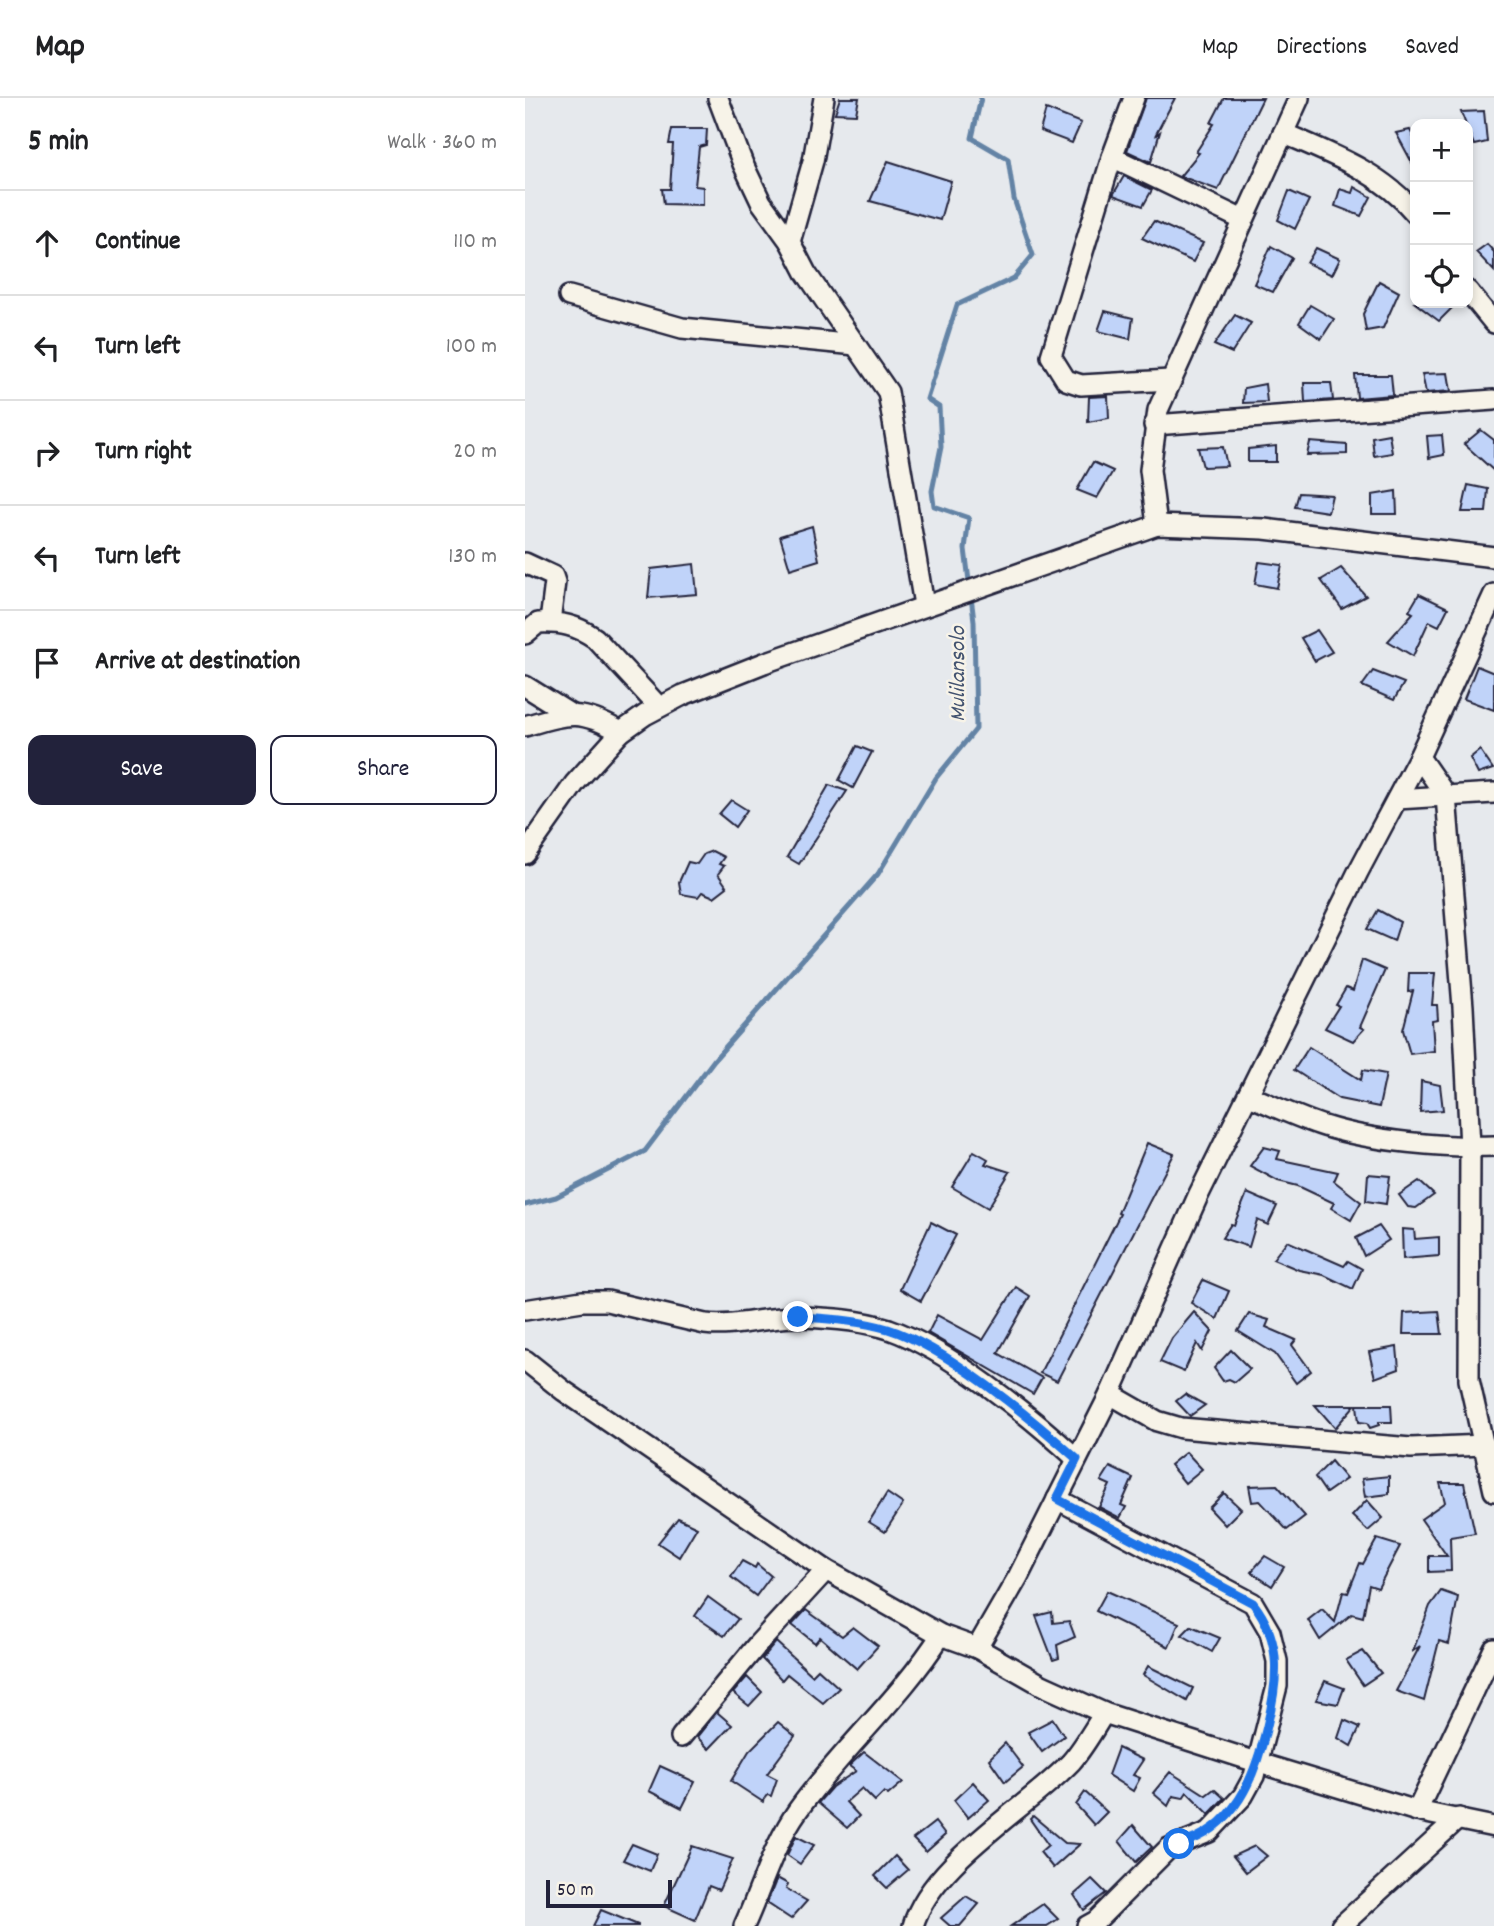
<!DOCTYPE html>
<meta charset="utf-8">
<style>
body{margin:0;font-family:Dekko,sans-serif;background:#f2f2f2;color:#202124}
.controls{position:absolute;right:21px;top:21px;display:grid;overflow:hidden;border-radius:14px;box-shadow:0 4px 10px #0003}
.controls button{width:63px;height:63px;display:grid;place-items:center;padding:0;border:0;border-bottom:2px solid #e0e0e0;background:#fff;color:#202124;font:35px sans-serif}
.scale{position:absolute;left:21px;bottom:18px;width:126px;box-sizing:border-box;padding-left:7px;border:4px solid #22223b;border-top:0;font-size:19px;line-height:24px;white-space:nowrap;color:#22223b;-webkit-text-stroke:5px #f7f3e8;paint-order:stroke}
.stop{position:absolute;width:21px;height:21px;margin:-16px;border:5px solid #1a73e8;border-radius:50%;background:#fff}
.stop.end{background:#1a73e8;border-color:#fff;box-shadow:0 2px 7px #0008}
.list{margin:0;padding:0;list-style:none}
h2{display:flex;justify-content:space-between;align-items:center;height:91px;margin:0;padding:0 28px;font-size:30px}
h2 small{font-size:23px;font-weight:400;color:#757577}
.list li{display:grid;grid-template-columns:46px 1fr auto;gap:21px;align-items:center;box-sizing:border-box;height:105px;padding:0 28px;border-top:2px solid #e0e0e0}
.list b{display:block;font-size:26px;white-space:nowrap}
.list em{font-size:23px;font-style:normal;color:#757577}
.actions{display:flex;gap:14px;padding:21px 28px}
.actions a{flex:1;padding:16px 0;border:2px solid #22223b;border-radius:14px;text-align:center;font-size:24px;color:#22223b}
.actions .main{background:#22223b;color:#fff}
.icon{flex:none;width:38px;height:38px;fill:none;stroke:currentColor;stroke-width:2;stroke-linecap:round;stroke-linejoin:round}
.map{position:relative;flex:none;width:969px;height:1828px;overflow:hidden}
header{display:flex;align-items:center;gap:42px;box-sizing:border-box;height:98px;padding:0 35px;background:#fff;border-bottom:2px solid #e0e0e0}
header strong{font-size:33px}
nav{display:flex;gap:38px;margin-inline-start:auto;font-size:24px}
main{display:flex}
aside{flex:1;background:#fff}
.map>svg:first-child{display:block}
</style>
<header>
<strong>Map</strong>
<nav><a>Map</a><a>Directions</a><a>Saved</a></nav>
</header>
<main>
<aside>
<h2>5 min<small>Walk · 360 m</small></h2>
<ul class="list">
<li><svg class="icon" aria-label="ahead" viewBox="0 0 24 24"><path d="M12 20V5M6 11l6-6 6 6"/></svg><div><b>Continue</b></div><em>110 m</em></li>
<li><svg class="icon" aria-label="left" viewBox="0 0 24 24"><path d="M17 20v-9H6M10 6l-5 5 5 5"/></svg><div><b>Turn left</b></div><em>100 m</em></li>
<li><svg class="icon" aria-label="right" viewBox="0 0 24 24"><path d="M7 20v-9h11M14 6l5 5-5 5"/></svg><div><b>Turn right</b></div><em>20 m</em></li>
<li><svg class="icon" aria-label="left" viewBox="0 0 24 24"><path d="M17 20v-9H6M10 6l-5 5 5 5"/></svg><div><b>Turn left</b></div><em>130 m</em></li>
<li><svg class="icon" aria-label="arrive" viewBox="0 0 24 24"><path d="M6 21V4h12l-3 4 3 4H6"/></svg><div><b>Arrive at destination</b></div></li>
</ul>
<div class="actions"><a class="main">Save</a><a>Share</a></div>
</aside>
<div class="map">
<svg width="969" height="1828" viewBox="0 0 969 1828">
<rect width="100%" height="100%" fill="#e6e9ed"/>
<filter id="ink" filterUnits="userSpaceOnUse"><feTurbulence type="fractalNoise" baseFrequency=".0143" numOctaves="2"/><feDisplacementMap in="SourceGraphic" scale="14" xChannelSelector="R" yChannelSelector="G"/><feConvolveMatrix kernelMatrix="1 2 1 2 8 2 1 2 1" color-interpolation-filters="sRGB"/></filter>
<g filter="url(#ink)">
<g fill="none" stroke-linecap="round" stroke-linejoin="round">
<polyline stroke="#6383a5" stroke-width="5" points="0,1107 31,1099 120,1053 189,962 353,776 411,680 451,631 449,523 440,451 444,420 409,408 407,393 416,349 414,309 402,301 432,207 489,180 508,157 489,101 483,61 447,40 456,0"/>
</g>
<g fill="#c0d3f9" stroke="#22223b" stroke-width="2">
<polygon points="315,0 334,0 331,16 310,15"/>
<polygon points="621,0 650,0 630,38 635,34 626,64 602,53"/>
<polygon points="699,0 738,0 693,92 655,78 674,55 671,54 689,26 686,25"/>
<polygon points="521,11 556,25 547,45 515,33"/>
<polygon points="959,13 962,44 949,47 936,14"/>
<polygon points="147,31 182,31 181,47 174,49 170,88 178,89 178,107 139,106 137,91 145,91 148,46 144,46"/>
<polygon points="885,32 890,42 890,70 871,35"/>
<polygon points="363,63 426,83 415,122 345,103"/>
<polygon points="599,78 627,92 618,108 588,97"/>
<polygon points="829,89 846,99 836,118 810,108 815,91 827,95"/>
<polygon points="764,93 784,102 770,131 753,122"/>
<polygon points="629,123 678,145 668,164 617,140"/>
<polygon points="962,146 969,154 969,173 951,154"/>
<polygon points="746,148 767,160 748,194 729,186"/>
<polygon points="791,150 815,161 807,177 782,165"/>
<polygon points="854,183 874,194 858,230 841,233 838,216"/>
<polygon points="890,205 932,205 914,223"/>
<polygon points="785,207 809,221 796,241 774,225"/>
<polygon points="580,213 608,220 605,241 573,233"/>
<polygon points="710,217 726,225 707,255 689,247"/>
<polygon points="923,275 926,293 901,295 897,276"/>
<polygon points="830,277 866,277 868,297 832,300"/>
<polygon points="779,285 806,285 808,302 780,304"/>
<polygon points="740,286 742,304 718,305 719,290"/>
<polygon points="583,298 584,320 563,324 564,299"/>
<polygon points="956,332 969,342 969,373 939,346"/>
<polygon points="864,336 867,355 849,358 847,339"/>
<polygon points="917,337 919,357 904,360 902,338"/>
<polygon points="785,344 822,347 822,356 782,357"/>
<polygon points="751,348 751,364 723,364 723,351"/>
<polygon points="698,349 702,368 678,369 673,350"/>
<polygon points="568,364 588,373 572,400 552,392"/>
<polygon points="943,387 963,391 961,414 937,414"/>
<polygon points="871,393 872,416 847,416 847,397"/>
<polygon points="774,395 807,397 803,414 770,409"/>
<polygon points="287,428 294,462 265,471 255,438"/>
<polygon points="734,464 757,467 752,490 730,486"/>
<polygon points="169,466 172,496 123,500 126,471"/>
<polygon points="816,470 841,498 817,511 796,482"/>
<polygon points="894,496 923,510 914,528 904,523 888,558 863,543 888,515 884,513"/>
<polygon points="792,532 807,554 790,563 776,540"/>
<polygon points="952,568 969,575 969,612 939,601"/>
<polygon points="848,573 879,585 869,602 837,588"/>
<polygon points="332,648 347,654 328,690 314,682"/>
<polygon points="955,652 968,671 953,676 945,660"/>
<polygon points="304,687 322,693 274,766 262,759"/>
<polygon points="206,702 222,712 210,729 194,716"/>
<polygon points="187,753 199,759 194,766 199,768 193,776 202,789 189,799 177,794 173,799 156,796 154,784 163,764 172,766 179,756"/>
<polygon points="853,812 875,824 869,843 842,831"/>
<polygon points="837,862 860,872 835,929 839,931 828,943 800,930 814,908 811,907 821,890 828,893"/>
<polygon points="884,875 910,875 907,907 912,907 913,922 907,923 909,953 885,956 878,932 888,893 883,894"/>
<polygon points="784,949 836,982 838,972 861,976 854,1009 814,1001 769,972"/>
<polygon points="896,983 915,987 918,1012 895,1014"/>
<polygon points="622,1045 649,1056 532,1283 515,1275 595,1116 593,1115"/>
<polygon points="739,1049 755,1053 752,1061 813,1074 809,1083 836,1104 826,1122 806,1110 809,1105 773,1088 753,1083 725,1068"/>
<polygon points="449,1053 463,1061 460,1066 485,1074 463,1110 427,1089"/>
<polygon points="843,1076 865,1078 861,1106 841,1103"/>
<polygon points="894,1083 909,1097 891,1110 883,1109 874,1097"/>
<polygon points="722,1095 752,1108 743,1127 732,1122 724,1149 697,1140 706,1126 709,1127"/>
<polygon points="406,1124 431,1137 396,1203 375,1191"/>
<polygon points="854,1128 864,1142 839,1158 831,1140"/>
<polygon points="877,1131 889,1132 890,1141 914,1139 914,1158 878,1161"/>
<polygon points="762,1143 819,1168 823,1163 837,1171 828,1191 799,1177 774,1172 748,1161"/>
<polygon points="678,1182 704,1193 692,1221 666,1205"/>
<polygon points="491,1189 505,1198 473,1255 517,1280 508,1296 403,1235 412,1217 458,1242"/>
<polygon points="914,1213 917,1236 878,1236 879,1215"/>
<polygon points="669,1214 687,1233 677,1253 672,1245 659,1274 635,1264 647,1240"/>
<polygon points="724,1216 744,1222 741,1229 771,1242 767,1247 786,1273 771,1285 750,1256 713,1233"/>
<polygon points="872,1249 874,1271 850,1280 844,1254"/>
<polygon points="706,1252 725,1271 710,1284 704,1281 698,1283 689,1270"/>
<polygon points="660,1296 680,1307 665,1318 651,1303"/>
<polygon points="790,1307 830,1307 810,1330"/>
<polygon points="832,1307 866,1307 867,1324 854,1324 854,1327 845,1330 842,1325 834,1324"/>
<polygon points="661,1354 677,1371 660,1385 645,1367"/>
<polygon points="806,1363 821,1381 801,1395 790,1379"/>
<polygon points="585,1369 608,1380 596,1407 601,1409 595,1420 574,1409 585,1387 576,1383"/>
<polygon points="864,1378 864,1396 840,1399 837,1381"/>
<polygon points="915,1385 939,1385 950,1435 925,1439 926,1473 904,1474 904,1458 922,1458 896,1421 920,1404"/>
<polygon points="752,1387 780,1418 762,1432 735,1403 727,1404 724,1388"/>
<polygon points="362,1395 378,1406 360,1434 344,1424"/>
<polygon points="699,1395 716,1411 700,1427 684,1410"/>
<polygon points="842,1402 858,1420 843,1433 827,1418"/>
<polygon points="153,1420 172,1429 154,1459 133,1445"/>
<polygon points="852,1441 875,1448 853,1490 844,1487 838,1519 827,1516 795,1542 783,1522 797,1511 810,1524 818,1494 823,1495 835,1465 838,1466"/>
<polygon points="740,1458 759,1469 747,1488 726,1474"/>
<polygon points="217,1463 230,1470 232,1466 246,1478 231,1498 206,1479"/>
<polygon points="582,1493 654,1525 644,1549 571,1513"/>
<polygon points="916,1493 933,1499 924,1546 914,1543 899,1603 871,1593 895,1548 888,1553 905,1508"/>
<polygon points="183,1499 213,1521 199,1538 170,1518"/>
<polygon points="281,1512 317,1538 328,1529 353,1548 332,1571 295,1539 290,1545 267,1527"/>
<polygon points="527,1514 528,1525 544,1523 550,1539 532,1547 534,1560 528,1562 511,1518"/>
<polygon points="666,1528 695,1540 687,1554 657,1537"/>
<polygon points="251,1544 287,1577 293,1571 314,1590 298,1605 262,1576 257,1582 237,1561"/>
<polygon points="838,1553 856,1575 838,1587 821,1562"/>
<polygon points="623,1568 668,1590 662,1603 618,1577"/>
<polygon points="222,1579 237,1594 224,1608 208,1595"/>
<polygon points="800,1583 819,1590 813,1606 791,1602"/>
<polygon points="192,1614 207,1627 184,1651 172,1639"/>
<polygon points="528,1621 539,1638 517,1654 503,1634"/>
<polygon points="819,1622 835,1629 826,1648 813,1640"/>
<polygon points="253,1624 270,1638 242,1676 252,1681 246,1698 243,1697 238,1704 206,1683 224,1653"/>
<polygon points="480,1645 498,1669 480,1684 464,1661"/>
<polygon points="593,1650 618,1662 608,1677 615,1680 608,1693 583,1677"/>
<polygon points="339,1654 378,1684 363,1697 359,1694 350,1703 337,1690 321,1704 334,1718 322,1730 293,1705 307,1689 331,1673 324,1668"/>
<polygon points="135,1668 170,1684 157,1710 124,1693"/>
<polygon points="645,1674 681,1697 689,1691 699,1700 684,1716 662,1694 658,1700 648,1698 643,1708 628,1695"/>
<polygon points="448,1684 464,1702 443,1720 429,1702"/>
<polygon points="560,1694 582,1714 569,1727 551,1707"/>
<polygon points="508,1718 540,1745 555,1746 528,1770 515,1754 523,1747 505,1721"/>
<polygon points="410,1724 420,1737 401,1754 388,1741"/>
<polygon points="608,1727 627,1749 611,1764 594,1743"/>
<polygon points="271,1738 289,1747 275,1766 262,1757"/>
<polygon points="107,1746 132,1756 125,1773 98,1762"/>
<polygon points="167,1748 208,1761 194,1792 184,1788 170,1822 139,1808"/>
<polygon points="730,1748 742,1758 721,1774 708,1758"/>
<polygon points="370,1758 383,1772 362,1790 350,1778"/>
<polygon points="252,1780 263,1786 261,1791 282,1803 266,1821 242,1805"/>
<polygon points="567,1781 581,1795 559,1812 549,1797"/>
<polygon points="441,1798 454,1806 435,1828 425,1828 416,1820"/>
<polygon points="518,1806 533,1821 522,1828 486,1828"/>
<polygon points="76,1812 113,1827 113,1828 68,1828"/>
</g>
<g fill="none" stroke-linecap="round" stroke-linejoin="round">
<g stroke="#22223b" stroke-width="24">
<g id="street">
<polyline points="193,0 218,66 236,104 265,144 281,175 363,294 399,507"/>
<polyline points="609,0 587,59 526,258 541,282 556,287 645,282"/>
<path d="M758,35C806,56 856,74 890,115"/>
<polyline points="587,59 718,122"/>
<polyline points="265,144 288,63 299,0"/>
<polyline points="943,193 969,225"/>
<polyline points="44,198 157,230 331,247"/>
<polyline points="629,327 969,302"/>
<polyline points="632,427 625,372 633,312 774,0"/>
<polyline points="0,465 28,478 30,484 25,524"/>
<path d="M0,536L13,525C36,524 51,527 70,540L134,609"/>
<polyline points="0,588 45,616"/>
<path d="M0,628C44,615 55,611 96,634"/>
<polyline points="894,659 921,698 938,909 945,1049 944,1282 969,1393"/>
<polyline points="872,701 969,695"/>
<polyline points="0,756 50,685 96,634 120,617 158,597 239,565 632,427 739,431 969,459"/>
<path d="M724,998C749,1008 774,1020 799,1028C845,1043 921,1050 969,1048"/>
<path d="M0,1212L57,1203H82L180,1226C211,1230 243,1218 275,1219C305,1220 336,1222 364,1231C424,1252 505,1318 552,1361"/>
<polyline points="0,1262 39,1293 301,1472 416,1537 452,1550 517,1587 579,1615 747,1669 892,1713 969,1729"/>
<polyline points="585,1296 632,1323 656,1330 886,1350 960,1347"/>
<polyline points="532,1401 728,1505 745,1534 752,1563 752,1588 729,1678 718,1698 684,1734 644,1750 571,1823 562,1828"/>
<polyline points="452,1550 493,1479 585,1296 673,1098 833,774 894,659 969,496"/>
<polyline points="156,1639 233,1546 301,1472"/>
<polyline points="892,1713 969,1551"/>
<path d="M219,1828C237,1789 248,1747 273,1712C317,1651 375,1601 416,1537"/>
<path d="M388,1828C406,1765 500,1712 546,1664C559,1649 569,1631 579,1615"/>
<polyline points="816,1828 934,1720"/>
</g>
</g>
<use href="#street" stroke="#f7f3e8" stroke-width="19"/>
</g>
</g>
<g fill="none" stroke-linecap="round" stroke-linejoin="round" filter="url(#ink)">
<path stroke="#1a73e8" stroke-width="9" d="M273,1219C304,1221 334,1222 363,1231C421,1249 506,1320 552,1361L532,1401L728,1505C758,1543 753,1584 742,1628C730,1679 710,1732 654,1746"/>
</g>
<g text-anchor="middle" stroke-width="5" stroke-linejoin="round" paint-order="stroke">
<g font-size="23" font-style="italic" fill="#435370" stroke="#f7f3e8">
<text transform="translate(431 576) rotate(-90)" y="8">Mulilansolo</text>
</g>
</g>
</svg>
<div class="controls">
<button>+</button>
<button>−</button>
<button><svg class="icon" aria-label="locate" viewBox="0 0 24 24"><circle cx="12" cy="12" r="6"/><path d="M12 2v4M12 18v4M2 12h4M18 12h4"/></svg></button>
</div>
<div class="scale">50 m</div>
<div class="stop" style="left:654px;top:1746px"></div>
<div class="stop end" style="left:273px;top:1219px"></div>
</div>
</main>
